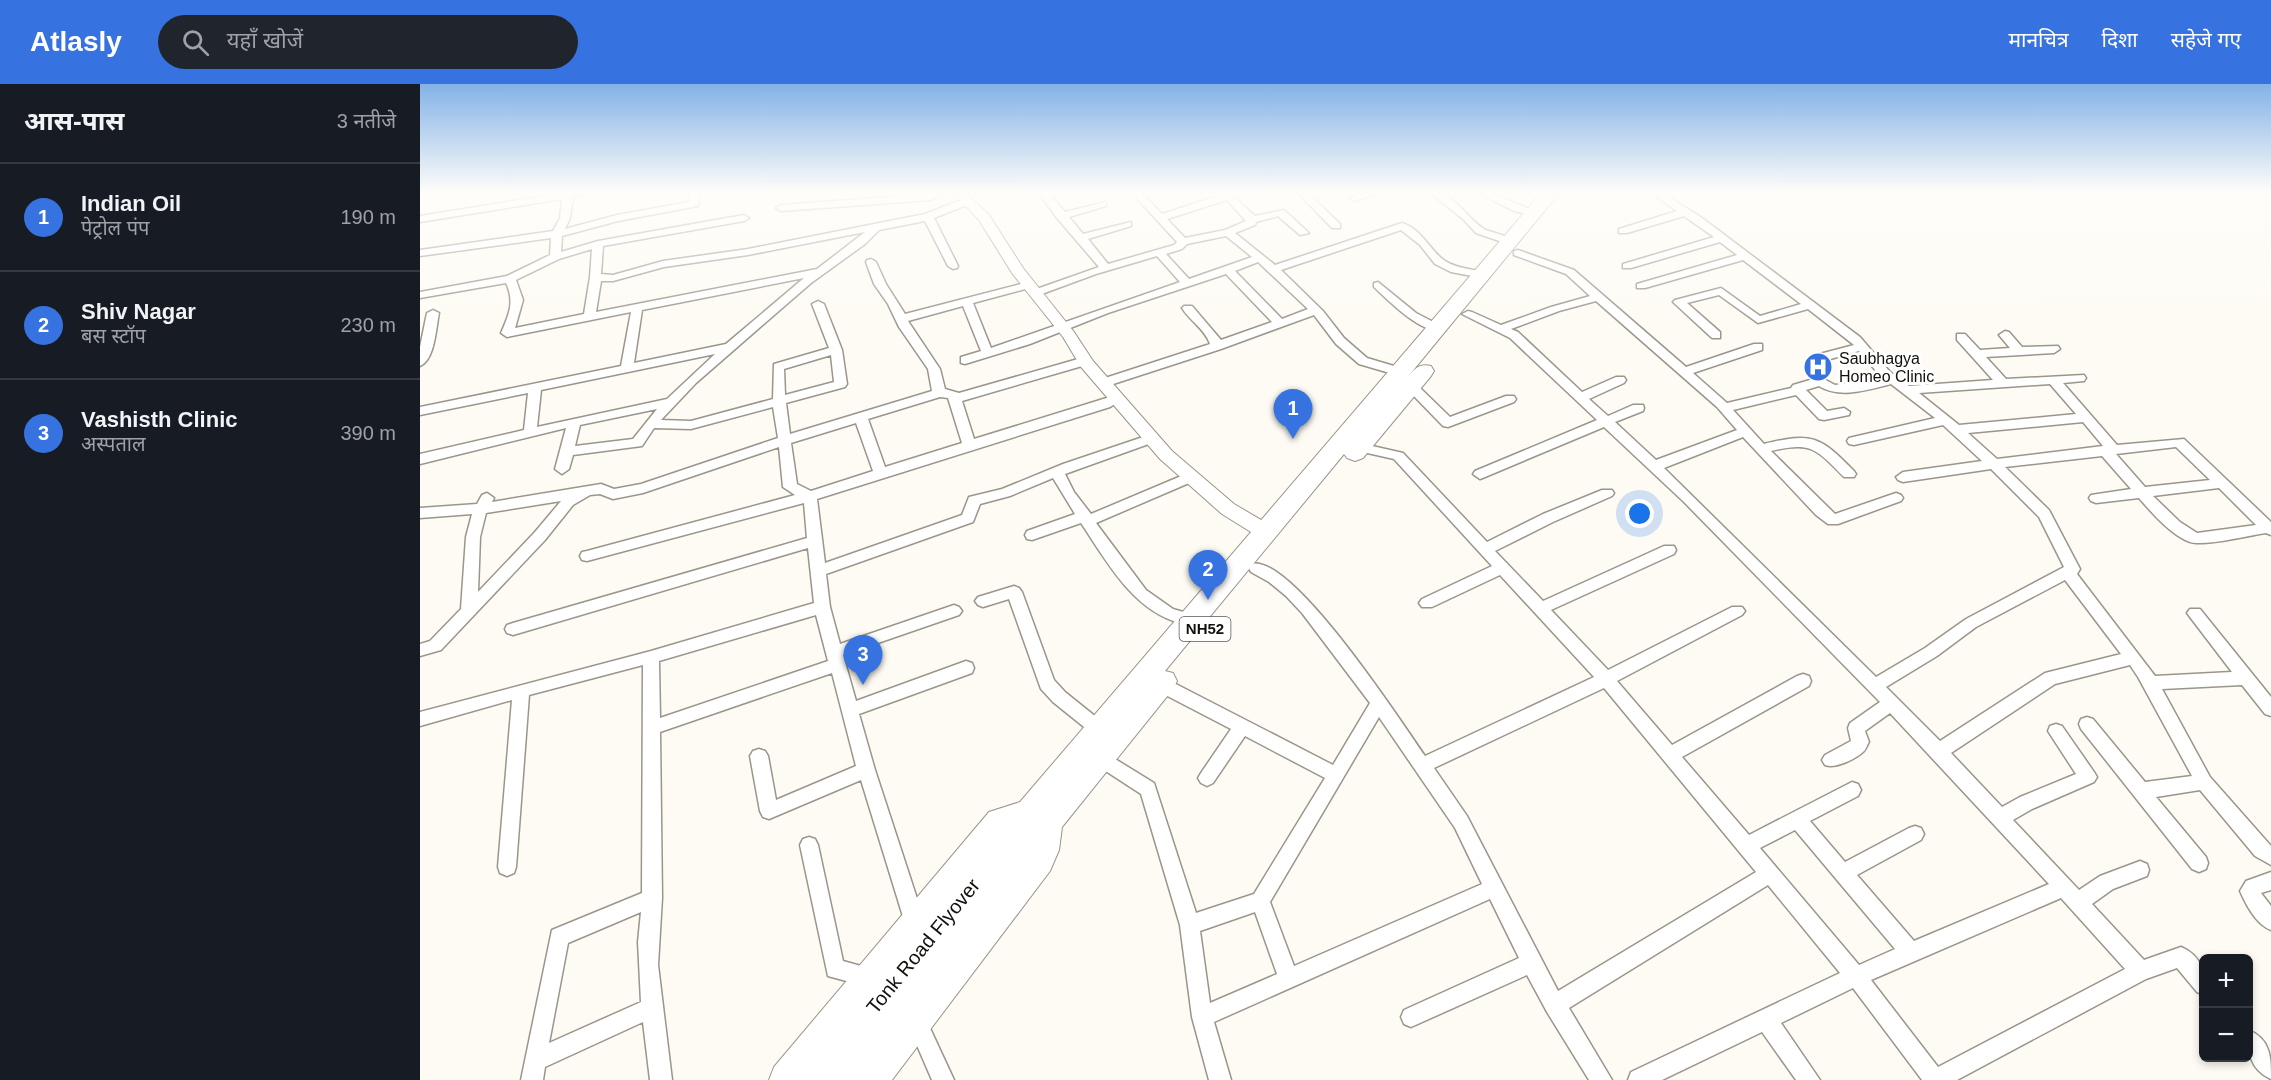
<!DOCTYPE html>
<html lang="hi">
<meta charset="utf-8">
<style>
body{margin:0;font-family:Helvetica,"Noto Sans Devanagari",sans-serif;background:#20242c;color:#f1f3f6}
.controls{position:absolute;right:18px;bottom:18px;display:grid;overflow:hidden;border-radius:9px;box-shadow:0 3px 9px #0003}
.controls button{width:54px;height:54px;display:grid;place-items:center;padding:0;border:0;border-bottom:2px solid #363941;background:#171b24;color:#f1f3f6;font:30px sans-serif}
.you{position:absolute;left:1220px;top:430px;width:21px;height:21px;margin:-15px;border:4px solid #fff;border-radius:50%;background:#1a73e8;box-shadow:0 0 0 9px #1a73e833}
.badge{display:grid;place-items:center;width:39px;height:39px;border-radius:50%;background:#3672e0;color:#fff;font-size:20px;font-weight:700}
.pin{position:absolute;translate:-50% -50px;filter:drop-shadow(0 2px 3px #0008)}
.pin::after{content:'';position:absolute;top:32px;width:21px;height:18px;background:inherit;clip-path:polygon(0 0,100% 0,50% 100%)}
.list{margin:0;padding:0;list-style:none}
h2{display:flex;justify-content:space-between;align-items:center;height:78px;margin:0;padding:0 24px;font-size:26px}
h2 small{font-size:20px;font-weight:400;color:#9ea1a6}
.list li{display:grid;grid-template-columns:39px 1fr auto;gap:18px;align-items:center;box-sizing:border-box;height:108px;padding:0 24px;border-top:2px solid #363941}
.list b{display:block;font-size:22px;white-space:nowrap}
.list p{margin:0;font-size:20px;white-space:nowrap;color:#9ea1a6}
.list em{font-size:20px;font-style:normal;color:#9ea1a6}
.icon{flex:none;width:33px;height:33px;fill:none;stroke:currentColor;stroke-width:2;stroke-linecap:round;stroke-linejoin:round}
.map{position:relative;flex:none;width:1851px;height:996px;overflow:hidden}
header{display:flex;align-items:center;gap:36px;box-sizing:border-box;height:84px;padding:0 30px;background:#3672e0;color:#fff}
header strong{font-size:28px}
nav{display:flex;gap:33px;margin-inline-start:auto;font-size:21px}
.search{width:420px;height:54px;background:#20242c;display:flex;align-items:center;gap:15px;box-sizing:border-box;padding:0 21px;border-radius:33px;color:#9ea1a6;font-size:22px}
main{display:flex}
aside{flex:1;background:#171b24}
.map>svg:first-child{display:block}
</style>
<header>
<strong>Atlasly</strong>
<div class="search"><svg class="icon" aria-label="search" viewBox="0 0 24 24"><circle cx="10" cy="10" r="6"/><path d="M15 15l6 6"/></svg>यहाँ खोजें</div>
<nav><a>मानचित्र</a><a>दिशा</a><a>सहेजे गए</a></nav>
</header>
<main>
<aside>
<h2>आस-पास<small>3 नतीजे</small></h2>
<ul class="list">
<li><span class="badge">1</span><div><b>Indian Oil</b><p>पेट्रोल पंप</p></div><em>190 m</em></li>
<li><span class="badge">2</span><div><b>Shiv Nagar</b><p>बस स्टॉप</p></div><em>230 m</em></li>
<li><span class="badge">3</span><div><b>Vashisth Clinic</b><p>अस्पताल</p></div><em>390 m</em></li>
</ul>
</aside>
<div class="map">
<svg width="1851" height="996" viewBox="0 0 1851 996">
<rect width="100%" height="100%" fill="#fefbf4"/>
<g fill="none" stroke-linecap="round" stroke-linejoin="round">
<g stroke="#9b958a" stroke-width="3">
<g id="minor">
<path d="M148,108H168L153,113L150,134L145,145L197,131L269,118L270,108H280L278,122L198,137L142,152L141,168L178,157L324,131L329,134L324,137L183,162L181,190L193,191L243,177L328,165L505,130L544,115H552V119L514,134L538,182L537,184L533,185L528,182L505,137L459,146L445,160L391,199L276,299L241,336L271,337L353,315L354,280L409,264L392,220L398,217L404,220L422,266L427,300L425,303L366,319L370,350L512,307L508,285L479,243L468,220L454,200L446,178L447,176L451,175L456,178L466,200L485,230L609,198L613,199V203L553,219L571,264L760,198L737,172L676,190L619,211H611V207L679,183L637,134L618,108H628L645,128L686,118V122L649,133L663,150L711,138V142L668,155L688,180L754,161L757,158L711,108H721L742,130L801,111L799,108H809L835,132L864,126L889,149L880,151L858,132L836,138L835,141L815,149L855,181L982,139C1003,146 1010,167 1025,177C1038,185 1053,185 1067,189L1069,191L1063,194L1031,188L1015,180L1000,161L981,146L861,186L903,227L924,254L947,274L984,285L986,288L984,291L980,292L939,280L916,260L894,231L801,265L687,302H679L677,299L679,296L790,260C785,245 770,237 762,224L764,222H772L801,256L852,238L806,190L688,229L610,260L545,280L541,279V273L561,267L543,222L488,237L520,285L525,305L539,309L665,273L671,277L669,280L542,317L554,355L693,312H701L703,315L690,323L397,415L405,479L542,431L549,413L582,405L643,380L732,350L737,351L739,354L737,357L645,390L654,408L671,430L766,390H776L778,393L776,396L676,439L726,506L753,525L777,532L780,536L777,540C771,542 766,541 760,539C713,527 686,476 661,439L612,456L607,455L605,451L607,447L655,430L633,394L590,412L560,420L553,438L406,490L410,523L420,560L534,521L539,523L542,527L539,531L423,571L436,617L546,577L552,579L554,584L552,589L439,630L455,686L505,839L502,846L495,848L488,846L485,839L441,696L349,735L343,733L340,727L330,672L333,667L339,665L345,667L348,672L356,716L436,682L412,589L240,648L242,814L238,881L252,996H230L223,938L125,983L123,996H101L132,846L222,809L223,581L109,611L96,783L94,789L87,792L80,789L78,783L92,616L0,642V628L231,567L394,519L388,464L93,551L87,549L85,545L87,541L93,539L387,454L384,419L167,477L162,476L160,472L162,468L167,467L375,411L363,403L359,363L223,409L193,415L180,410L170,411L153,421L125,456L21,566L0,572V560L10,557L41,525L46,453L52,430L0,434V424L57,420L62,411L67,409L74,414L72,418L181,400L194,405L221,400L358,354L353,323L271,345L234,344L222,362L153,371L149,385L142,390L135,385L146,344L0,380V370L104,346L108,309L0,331V323L201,282L211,228L87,253L81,249C89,231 95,218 86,199L0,214V208L87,192L130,171L131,154L0,172V166L133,147L140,134L142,115L0,138V132ZM807,116L826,137L805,146L765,154L747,135ZM445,148L397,185L176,228L181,197H193L244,183L328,171ZM806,152L832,173L769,195L746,170L762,165L767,160ZM172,165L170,193L164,230L95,244L103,216L96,196L139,175ZM838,178L888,225L862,235L815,187ZM384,194L306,260L214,279L222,226ZM295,270L247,315L117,343L121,306ZM411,271L414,298L365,311L364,285ZM520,313L528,314L542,359L465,383L448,335ZM237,325L213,355L155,362L160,341ZM436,339L453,387L391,407L377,400L371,359ZM141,417L115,448L58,508L60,453L66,429ZM396,531L408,577L240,634L239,577ZM221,828L218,858L221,918L129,959L148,859Z"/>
<polygon points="516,108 529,108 511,116 361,127 356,124 361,121 509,110"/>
<polygon points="877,108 887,108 920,140 920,144 912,144"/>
<polygon points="948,108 963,108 934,117 929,114"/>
<path d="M1009,108C1034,106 1048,137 1066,146C1076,150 1088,151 1096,158L1091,161L1056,149L1043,135Z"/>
<polygon points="1056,108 1068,108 1120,129 1115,132 1094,127"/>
<path d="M1230,108H1241L1282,134L1440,253L1470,288L1489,302L1573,296L1537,256V250H1545L1560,266L1590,264L1579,251L1585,247L1589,248L1602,263L1638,262L1640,265L1634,269L1566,273L1586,295L1664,291L1666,294L1664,297L1643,299L1697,361L1764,355L1851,438V451L1846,449C1826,452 1795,460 1776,459C1757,458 1731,428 1719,414L1676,419L1671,417L1669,414L1671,411L1711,405L1682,372L1585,383L1629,426L1660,485L1657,490L1735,592L1812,588L1770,533L1767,529L1770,525H1780L1851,613V632L1845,630L1822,601L1742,605L1790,693L1851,762V781L1835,772L1780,706L1736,713L1786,773L1788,779L1786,785L1779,788L1772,785L1661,645L1659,640L1661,635L1667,633L1673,635L1725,698L1772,692L1718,593L1710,581L1635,600L1531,669L1582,723L1600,713L1656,690L1628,647L1630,642L1636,640L1642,642L1674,688L1677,693L1674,698L1612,725L1593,736L1659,806L1680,792L1720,777L1727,780L1729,786L1727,792L1693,805L1672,820L1724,876L1761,863C1784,873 1784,890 1784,911L1777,908L1757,884L1726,895L1537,996H1502L1433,904L1361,939L1400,996H1376L1342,948L1242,996H1208L1211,988L1420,889L1348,801L1149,924L1192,996H1169L1127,928L1107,891L991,943L984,940L981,933L984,926L1099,874L1070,815L794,938L811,996H789L772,933L760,841L721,710L675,680L672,675L675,670L681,668L687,670L734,699L776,829L834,810L905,694L825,652L793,699L787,702L781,699L778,694L781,689L811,645L734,605L732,600L734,595L740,593L746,595L913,681L950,619L882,529L866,512L849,498L831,488L829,484L831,480C871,468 982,639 1005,672L1174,593L1080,491L1012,523H1002L999,519L1002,515L1072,482L974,375L934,366L932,363L934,360L939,359L983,369L1067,458L1123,430L1182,406H1192L1194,409L1192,412L1133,438L1075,467L1123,517L1244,462H1254L1256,466L1254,470L1131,526L1188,586L1312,523H1322L1325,527L1322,531L1197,597L1252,661L1377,592L1383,590L1389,592L1391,597L1389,602L1262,673L1329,751L1432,698L1438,700L1441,706L1438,712L1390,737L1425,778L1489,744L1495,742L1501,744L1504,750L1501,756L1437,791L1494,857L1629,800L1470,629L1445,647L1449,658C1448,659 1445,667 1444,667C1436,675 1415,685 1405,681L1402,676L1405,671L1431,657L1428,644L1430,639L1460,618L1264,418L1184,343L1065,393L1060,395L1053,390L1055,387L1177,336L1090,254L1042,230L1048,227L1052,228L1081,241L1131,223L1170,212L1146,190L1094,171V167L1098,166L1154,186L1266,283L1334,260H1342V266L1273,289L1307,319L1371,304L1373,301L1400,293L1415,301L1462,294L1439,267L1396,279L1392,278V272L1434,261L1388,225L1338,239L1299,211L1267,219L1300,248V254H1292L1253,218L1255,216L1301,204L1340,232L1381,220L1323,176L1225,204H1217V200L1317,171L1300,158L1211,184H1203V180L1294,153L1264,132L1207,149H1199V145L1257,127ZM1176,217L1297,323L1317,346L1236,376L1195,338L1223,327L1224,324L1223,321H1213L1188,332L1169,315L1204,299L1206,296L1204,293H1196L1162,308L1098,248L1091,245L1139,227ZM1471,300L1515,334L1429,354L1427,357L1429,360L1434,361L1523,341L1562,377L1483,388L1476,393L1478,396L1483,398L1571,385L1619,433L1644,483L1546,535L1505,564L1456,593L1244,384L1323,353L1396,431L1408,440H1418L1481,417L1483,414L1481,411L1476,409L1415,430L1351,367C1392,357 1396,365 1424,393H1434L1436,390L1434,387C1400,352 1392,348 1344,360L1313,326L1376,311L1399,335L1404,336L1429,331L1430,328L1424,324L1407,327L1386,306L1399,302C1420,315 1447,306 1471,300ZM1630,300L1656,330L1539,341L1499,309ZM1663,338L1683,362L1577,375L1548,349ZM1756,363L1790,396L1725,403L1696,370ZM1799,404L1836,441L1777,449L1760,438L1733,412ZM1645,496L1701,570L1625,589L1520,657L1466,603L1517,572L1556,543ZM1184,604L1336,788L1138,907L1047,732L1014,684ZM959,633L1035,744L1062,800L874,882L850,818ZM1375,746L1475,865L1439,881L1340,764ZM1641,814L1705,885L1518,983L1451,896ZM835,828L857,890L790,919L780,847Z"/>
<path d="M958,198L996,229L1021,242V246C1001,250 968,216 954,203V199Z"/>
<path d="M13,226L19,229C16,243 15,276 0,282V263L7,229Z"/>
<polygon points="991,298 995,299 1030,333 1086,312 1094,312 1096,315 1094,318 1028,343 1023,342 987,305 985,302 987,299"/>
<polygon points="594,502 599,504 602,508 634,596 645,608 686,641 688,646 686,651 680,653 674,651 633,618 621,605 589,515 563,523 558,521 555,517 558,513"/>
<polygon points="389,753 395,755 398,761 423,877 459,887 462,894 459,901 452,904 408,892 380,761 383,755"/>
<path d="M1851,788V806L1841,809L1851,822V846C1837,841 1826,821 1820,807L1826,797Z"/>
<polygon points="496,926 503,929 534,996 512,996 486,936 489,929"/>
<path d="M1828,946C1851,955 1851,974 1851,995C1829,985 1828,967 1828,946Z"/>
</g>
</g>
<g stroke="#9b958a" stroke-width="2">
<polygon id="tertiary" points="532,108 545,108 569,131 603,184 654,248 673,277 752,367 814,420 853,443 855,448 853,453 846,455 839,453 802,430 740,375 661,283 643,253 592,189 559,136"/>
</g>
<g stroke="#9b958a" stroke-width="3">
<polygon id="primary" points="610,715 620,719 624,728 637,731 641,740 637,749 445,996 378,996 383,984 600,719"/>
</g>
<g stroke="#9b958a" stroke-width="2">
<path id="trunk" d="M1122,108H1140L986,295C994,286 998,279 1011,282L1014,287L1011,292L943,374L935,377L927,374L924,370L745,587L753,589L757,597L753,605L642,743L639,766L630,787L472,996H431L436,983L607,768L612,741L590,748L390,996H349L354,983L569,728L600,718Z"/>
</g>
<use href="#minor" fill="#fff" fill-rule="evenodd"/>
<use href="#tertiary" fill="#fff" fill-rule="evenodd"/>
<use href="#primary" fill="#fff" fill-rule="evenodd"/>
<use href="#trunk" fill="#fff" fill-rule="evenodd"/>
</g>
<linearGradient id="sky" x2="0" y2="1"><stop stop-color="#83b2e7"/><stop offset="0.44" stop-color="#fffdfa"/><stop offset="1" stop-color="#fffdfa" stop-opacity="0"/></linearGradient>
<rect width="1851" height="247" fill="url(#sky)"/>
<defs>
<g id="hospital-disc" transform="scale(1.5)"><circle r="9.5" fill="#3672e0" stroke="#fff"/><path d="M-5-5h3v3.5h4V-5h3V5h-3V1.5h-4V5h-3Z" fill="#fff"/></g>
</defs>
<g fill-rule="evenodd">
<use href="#hospital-disc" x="1398" y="283"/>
</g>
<g text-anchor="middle" stroke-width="6" stroke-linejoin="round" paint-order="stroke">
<rect fill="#fff" stroke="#5a5856" stroke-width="1.5" x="759.5" y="533" width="51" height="24" rx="4.5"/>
<g font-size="15" font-weight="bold" fill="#13110d">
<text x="785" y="550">NH52</text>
</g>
<g font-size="16" fill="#13110d" stroke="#fff" text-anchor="start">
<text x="1419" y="280">Saubhagya<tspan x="1419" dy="18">Homeo Clinic</tspan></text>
</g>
<g font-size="20" fill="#13110d" stroke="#fff">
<text transform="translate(503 862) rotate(-51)" y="7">Tonk Road Flyover</text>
</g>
</g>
</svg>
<div class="controls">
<button>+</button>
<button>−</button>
</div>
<div class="you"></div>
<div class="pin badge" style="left:873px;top:355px">1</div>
<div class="pin badge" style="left:788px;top:516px">2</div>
<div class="pin badge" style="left:443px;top:601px">3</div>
</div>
</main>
